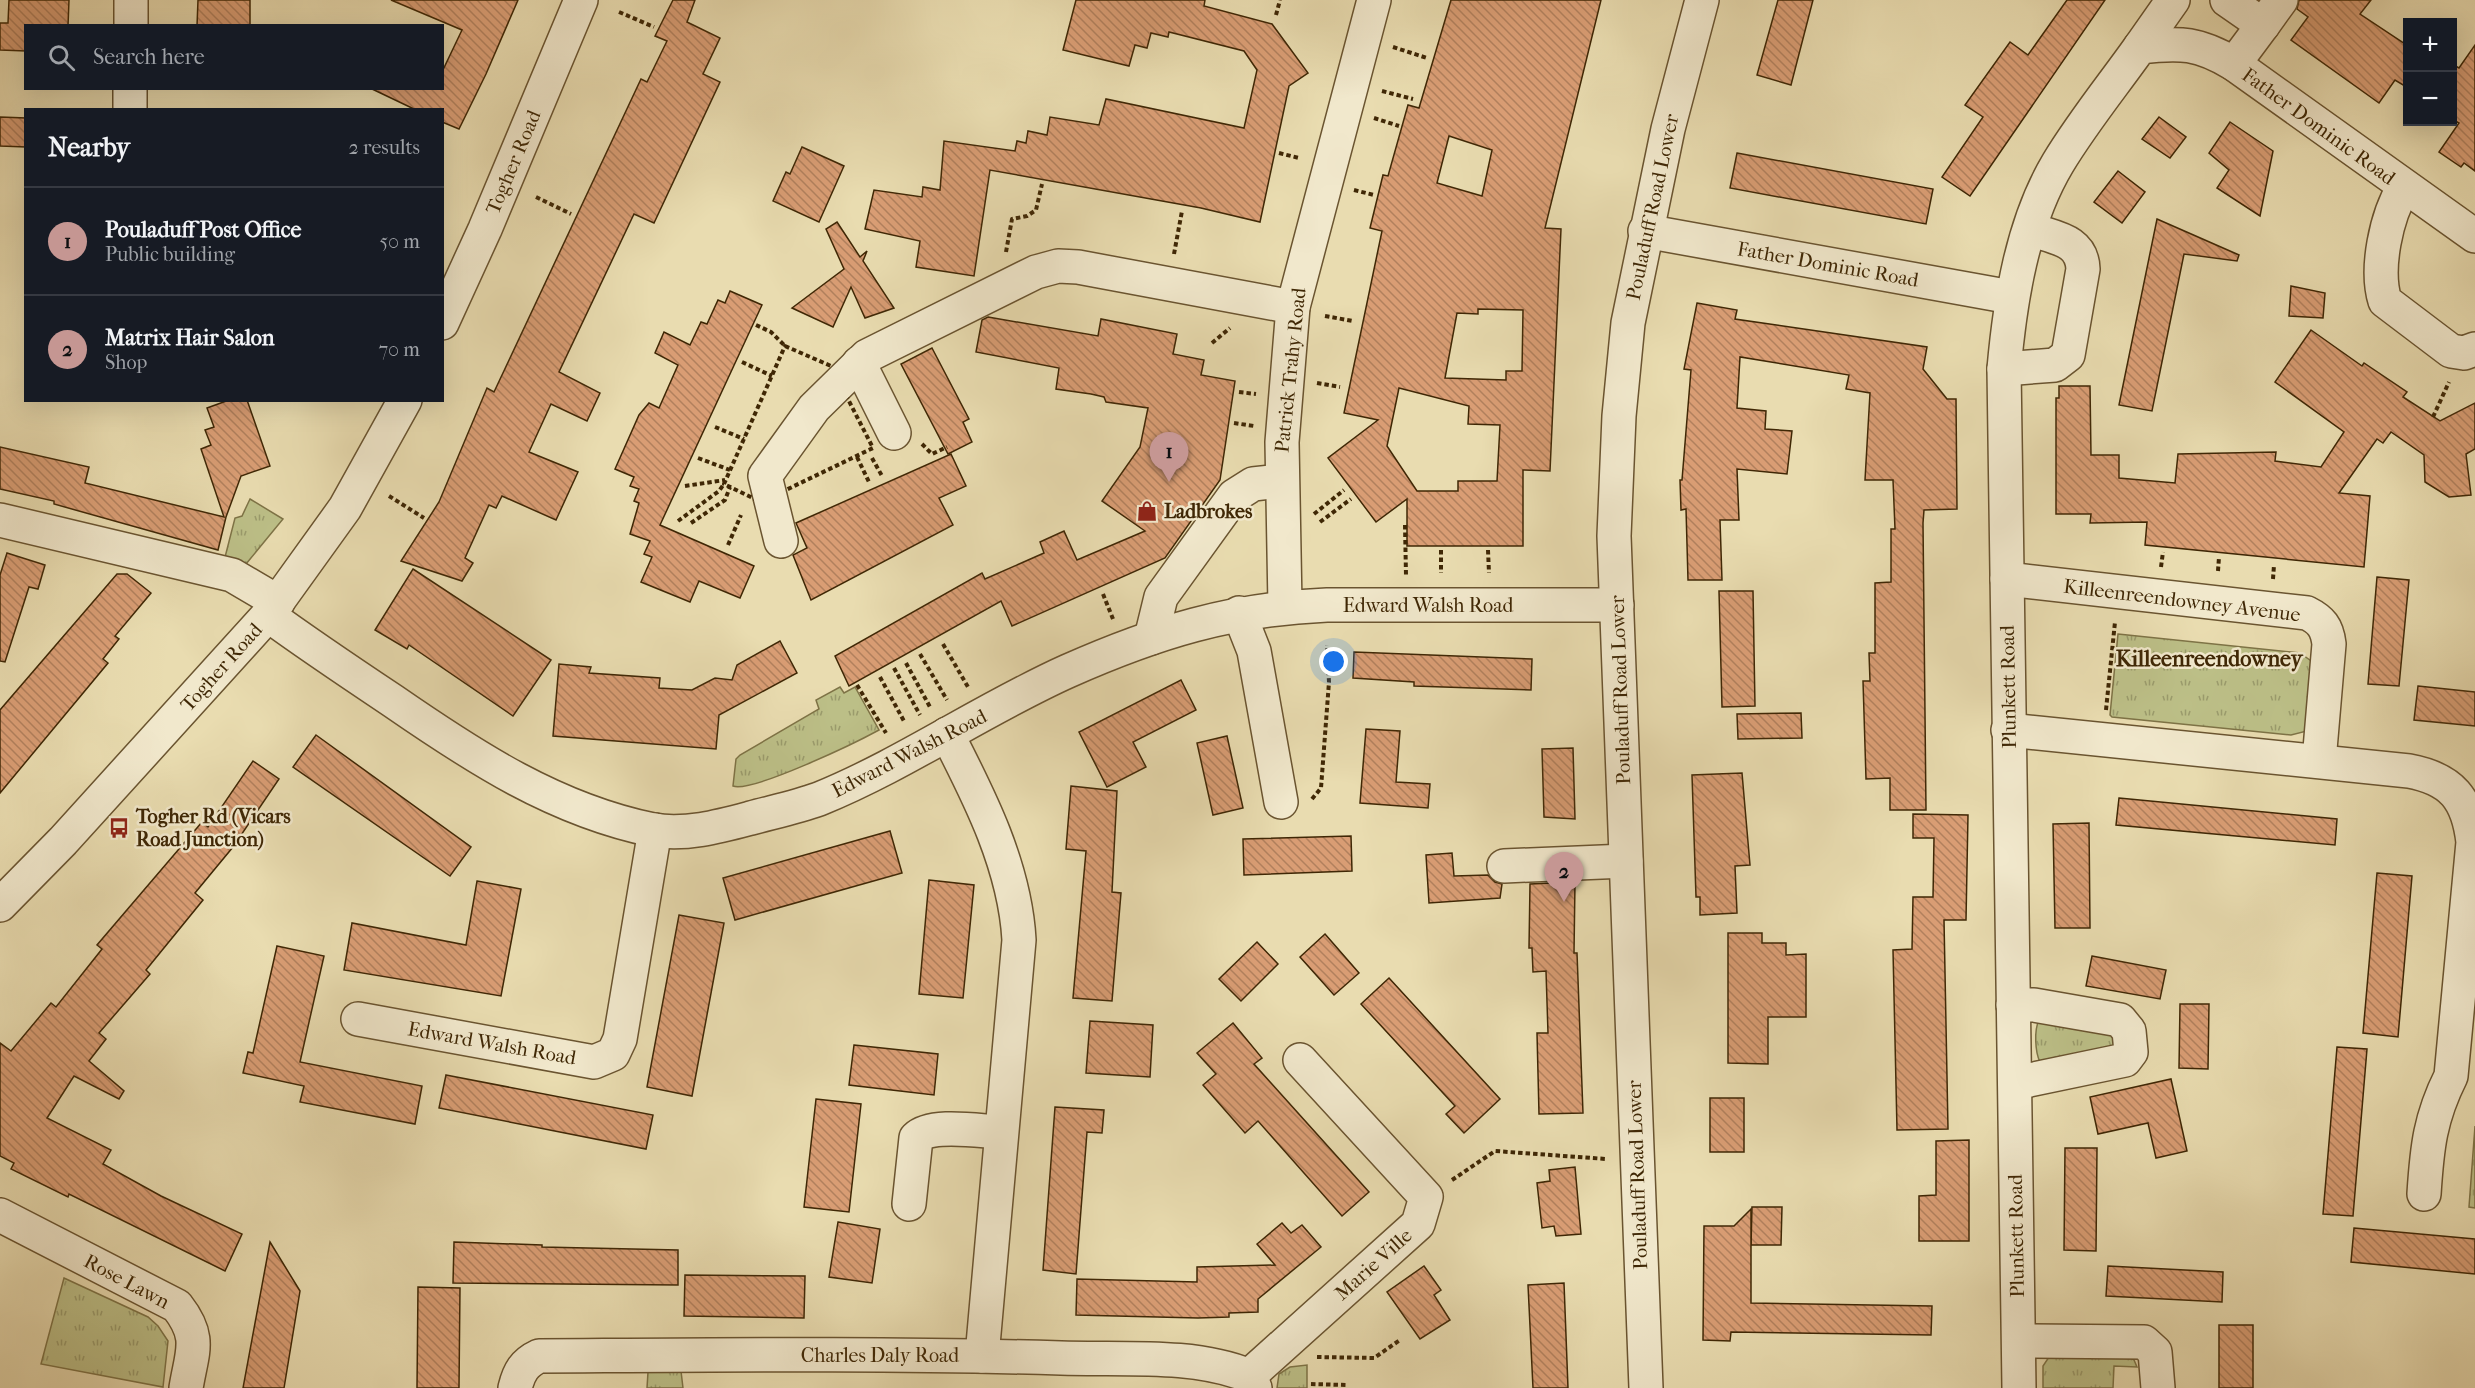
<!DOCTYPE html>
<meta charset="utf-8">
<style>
body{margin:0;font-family:"IM FELL French Canon",serif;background:#242831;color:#f1f3f6}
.controls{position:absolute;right:18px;top:18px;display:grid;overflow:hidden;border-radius:0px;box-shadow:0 6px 24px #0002}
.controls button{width:54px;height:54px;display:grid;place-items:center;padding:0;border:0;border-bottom:2px solid #363941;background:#171b24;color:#f1f3f6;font:30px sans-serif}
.you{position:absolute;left:1334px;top:662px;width:21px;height:21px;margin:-15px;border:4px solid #fff;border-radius:50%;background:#1a73e8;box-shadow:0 0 0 9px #1a73e833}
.badge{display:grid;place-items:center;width:39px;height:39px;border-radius:50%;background:#c59692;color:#111;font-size:20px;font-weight:700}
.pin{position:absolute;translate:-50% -50px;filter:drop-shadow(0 2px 3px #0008)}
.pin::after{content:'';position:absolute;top:32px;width:21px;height:18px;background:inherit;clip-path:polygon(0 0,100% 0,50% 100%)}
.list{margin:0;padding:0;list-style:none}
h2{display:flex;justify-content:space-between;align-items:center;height:78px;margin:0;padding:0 24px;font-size:26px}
h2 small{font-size:20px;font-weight:400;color:#9ea1a6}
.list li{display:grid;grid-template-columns:39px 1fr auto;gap:18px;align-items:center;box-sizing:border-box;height:108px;padding:0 24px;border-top:2px solid #363941}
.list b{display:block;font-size:22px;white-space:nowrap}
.list p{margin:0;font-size:20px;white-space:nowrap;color:#9ea1a6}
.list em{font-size:20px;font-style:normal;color:#9ea1a6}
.icon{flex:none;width:33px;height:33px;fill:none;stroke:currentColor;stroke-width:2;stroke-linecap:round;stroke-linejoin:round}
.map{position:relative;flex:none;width:2475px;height:1388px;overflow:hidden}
.search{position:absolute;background:#171b24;box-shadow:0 6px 24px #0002;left:24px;top:24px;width:420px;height:66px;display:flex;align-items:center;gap:15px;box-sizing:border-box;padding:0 21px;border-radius:0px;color:#9ea1a6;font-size:22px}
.panel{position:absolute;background:#171b24;box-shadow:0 6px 24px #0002;left:24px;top:108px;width:420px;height:294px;border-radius:0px}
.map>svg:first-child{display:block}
</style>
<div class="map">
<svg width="2475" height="1388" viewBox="0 0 2475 1388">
<defs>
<pattern id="grass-tufts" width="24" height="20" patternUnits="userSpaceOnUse" patternTransform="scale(1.5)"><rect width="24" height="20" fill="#bcbf87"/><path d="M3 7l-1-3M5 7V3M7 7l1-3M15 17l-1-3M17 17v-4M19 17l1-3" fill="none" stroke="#9a9b6c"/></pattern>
<pattern id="building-back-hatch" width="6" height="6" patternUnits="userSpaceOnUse" patternTransform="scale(1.5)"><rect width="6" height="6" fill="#d99d74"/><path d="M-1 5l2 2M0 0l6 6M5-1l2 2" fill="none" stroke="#b1805d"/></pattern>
</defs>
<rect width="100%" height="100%" fill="#e9dcb0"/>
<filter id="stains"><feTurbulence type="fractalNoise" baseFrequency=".00333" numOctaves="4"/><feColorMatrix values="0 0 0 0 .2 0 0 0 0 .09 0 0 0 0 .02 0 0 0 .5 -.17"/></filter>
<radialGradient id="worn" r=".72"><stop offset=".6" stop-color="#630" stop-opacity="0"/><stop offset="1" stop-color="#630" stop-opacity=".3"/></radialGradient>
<g fill="url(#grass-tufts)" stroke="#7e7346" stroke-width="1.5">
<polygon points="250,499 283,519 246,564 223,565 235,518 242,516"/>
<polygon points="2118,634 2300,653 2314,663 2307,731 2291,735 2112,717 2110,715"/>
<path d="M840,687L844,693L855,687L879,730C857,742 752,793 733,786L736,759L740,755L819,709L816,700Z"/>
<path d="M2039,1020L2111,1025L2118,1049L2040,1062C2035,1052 2034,1030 2039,1020Z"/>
<polygon points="2475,1126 2475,1208 2469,1207"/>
<polygon points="64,1278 148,1317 158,1326 168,1341 163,1387 41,1364"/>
<polygon points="2128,1356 2134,1360 2137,1367 2114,1366 2113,1388 2043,1388 2043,1366 2049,1357"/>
<polygon points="1307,1365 1307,1388 1277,1388 1279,1374 1290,1367"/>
<polygon points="681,1371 683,1388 647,1388 648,1372"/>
</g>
<g fill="url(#building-back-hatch)" stroke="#3f2705" stroke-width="1.5" fill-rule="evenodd">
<polygon points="9,0 69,0 68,26 26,26 26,51 0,50 0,23 8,23"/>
<polygon points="198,0 250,0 250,26 197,26"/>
<polygon points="391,0 518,0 486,74 459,129 442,122 442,110 416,110 370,88 442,88 442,72 462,30"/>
<polygon points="673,0 695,0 687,22 720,38 703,74 720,82 654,223 634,214 559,372 600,393 587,421 551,404 529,452 578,472 556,520 502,496 496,508 489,505 465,558 473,563 462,581 401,561 439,502 487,388 494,392 641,79 647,82 667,41 655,36"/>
<polygon points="1076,0 1205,0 1204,6 1272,24 1308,73 1289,86 1260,222 1201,208 990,170 974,276 916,267 920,241 865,229 874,190 922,197 923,187 940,190 944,141 1015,151 1017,141 1026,143 1028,131 1047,135 1050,117 1099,125 1106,99 1244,128 1257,70 1244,51 1169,32 1168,37 1151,33 1147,48 1135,45 1129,66 1063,50"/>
<path d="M1451,0H1601L1545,228L1561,229L1550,471L1523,470V546H1407V499L1376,522L1328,458L1378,420L1344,413L1382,231L1370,228L1383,175L1388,176L1408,105L1419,108ZM1449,136L1492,150L1482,196L1437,183ZM1478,309L1523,310L1522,371H1506V380L1445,378L1457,313L1478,314ZM1399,388L1469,406L1468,424L1500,425L1497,481H1458V491H1417L1387,446Z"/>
<polygon points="1778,0 1813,0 1791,85 1757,75"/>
<polygon points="2067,0 2105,0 1970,196 1942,177 1983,117 1965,105 2010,42 2028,55"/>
<polygon points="2299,0 2371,0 2360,14 2408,46 2408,88 2395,80 2379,103 2291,40 2308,17 2297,9"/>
<polygon points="2475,45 2475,171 2464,163 2461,167 2439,152 2459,123 2452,119 2452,64 2459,68"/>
<polygon points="0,117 26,118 26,147 0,146"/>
<polygon points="2159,117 2186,137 2170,158 2142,139"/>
<polygon points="2230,122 2273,151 2260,216 2217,188 2229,170 2209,153"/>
<polygon points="802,147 844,166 819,222 773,201 786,172 790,174"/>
<polygon points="1737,153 1933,189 1926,224 1730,188"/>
<polygon points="2118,171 2145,192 2122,223 2094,202"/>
<polygon points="2157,219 2239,255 2237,261 2184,254 2152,411 2119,405"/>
<polygon points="837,222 860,257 867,251 863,261 894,308 865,318 851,287 833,327 792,308 844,269 826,229"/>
<polygon points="2291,286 2325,293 2323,318 2289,316"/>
<polygon points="730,291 762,305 660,525 754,566 740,598 699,581 690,602 641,582 652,557 644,554 650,541 630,534 639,503 634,501 639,489 630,486 634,477 615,469 639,415 649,403 659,408 678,365 655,353 664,332 690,345 701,322 707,324 718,300 725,303"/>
<polygon points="1697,303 1737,310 1735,319 1927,347 1923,369 1947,399 1956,399 1957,509 1924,510 1923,523 1926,810 1890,810 1890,778 1866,779 1863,681 1870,681 1869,653 1875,653 1875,583 1891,582 1891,529 1895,529 1893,480 1865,480 1870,393 1846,389 1849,375 1740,357 1737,408 1766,411 1765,429 1792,431 1787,474 1737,469 1739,520 1720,520 1722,580 1688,580 1686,509 1681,510 1680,480 1682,480 1691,370 1684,369"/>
<polygon points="988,317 1098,336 1101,319 1177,334 1173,354 1204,360 1201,375 1235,381 1220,480 1165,558 1012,626 1001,601 849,686 835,656 982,573 985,579 1044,553 1040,542 1064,531 1077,560 1145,531 1102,501 1140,447 1148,408 1106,402 1104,397 1091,394 1056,389 1059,368 976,352 982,320"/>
<polygon points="2311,330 2362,366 2364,363 2407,392 2403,397 2440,421 2475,403 2475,449 2466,454 2471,495 2449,497 2425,482 2424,455 2391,432 2383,443 2377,439 2339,493 2370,496 2364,567 2145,545 2147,522 2090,523 2091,514 2056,514 2056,398 2059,398 2059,386 2090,386 2091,455 2119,455 2119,478 2175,483 2178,454 2276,452 2275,461 2321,467 2344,432 2275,382"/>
<polygon points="932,348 969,419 963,422 972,442 948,454 901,364"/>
<polygon points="229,400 247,400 270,466 241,476 226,517 218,550 54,504 54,501 0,489 0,447 89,467 85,483 224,517 201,449 211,445 205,430 214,427 207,408"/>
<polygon points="951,454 966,486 939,498 953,525 811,600 793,555 807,548 796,523"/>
<polygon points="7,553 45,565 38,589 29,587 5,662 0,661 0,575"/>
<polygon points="413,569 551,660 513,716 409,645 407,649 375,630"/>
<polygon points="117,574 127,574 151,593 115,636 119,639 103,659 108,663 0,793 0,710"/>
<polygon points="2377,577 2409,580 2399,686 2368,684"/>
<polygon points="1719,591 1753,591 1755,706 1722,707"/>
<polygon points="780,641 797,673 719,715 716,749 553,736 559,664 591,667 589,673 660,678 659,688 692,690 715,678 732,680 737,665"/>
<polygon points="1354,652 1532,659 1531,690 1414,686 1414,682 1353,678"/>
<polygon points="1181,680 1196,710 1133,742 1146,767 1107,787 1079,732"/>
<polygon points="2418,686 2475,692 2475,726 2414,720"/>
<polygon points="1801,713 1802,738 1738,739 1737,714"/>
<polygon points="1366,729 1400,731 1396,782 1430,784 1428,808 1360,803"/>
<polygon points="316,735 471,847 450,876 293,767"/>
<polygon points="1227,736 1243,808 1213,815 1197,743"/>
<polygon points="1573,748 1575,819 1544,817 1542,749"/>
<polygon points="253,761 279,779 233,847 195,893 203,900 146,970 150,974 99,1033 106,1039 89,1061 124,1091 119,1099 74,1076 47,1118 111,1150 103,1164 161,1196 242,1234 225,1271 69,1194 68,1197 11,1169 14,1163 0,1156 0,1043 11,1051 51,1003 56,1007 102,949 97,945 202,822 208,827"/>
<polygon points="1742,773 1750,865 1735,866 1737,913 1700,915 1700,897 1696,897 1692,775"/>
<polygon points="1071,786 1117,791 1112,892 1121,893 1112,1001 1073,998 1086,851 1066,849"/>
<polygon points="2119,798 2337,819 2335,845 2116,825"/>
<polygon points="1913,814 1968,815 1966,920 1944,920 1948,1129 1897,1130 1893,950 1912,949 1913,897 1933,897 1934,838 1913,838"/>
<polygon points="2089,823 2090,928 2055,928 2053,824"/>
<polygon points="890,831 902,873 735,920 723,878"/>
<polygon points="1351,836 1352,871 1244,875 1243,839"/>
<polygon points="1452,853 1454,876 1488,875 1495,882 1502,884 1500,898 1429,903 1426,855"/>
<polygon points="2377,873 2412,876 2398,1037 2363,1033"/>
<polygon points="929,880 974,885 963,998 919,994"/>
<polygon points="477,881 521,889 501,996 344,970 352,923 466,945"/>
<polygon points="1575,882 1574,953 1577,953 1583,1113 1539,1114 1537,1033 1548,1033 1546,971 1533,972 1532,948 1529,948 1530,884"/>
<polygon points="679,915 724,923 692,1096 647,1087"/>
<polygon points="1728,933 1762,933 1762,943 1786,943 1786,955 1806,954 1806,1017 1768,1017 1768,1064 1728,1063"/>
<polygon points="1325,934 1359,973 1334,995 1300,957"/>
<polygon points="1257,942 1278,964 1241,1001 1219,979"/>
<polygon points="277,946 324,956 300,1062 422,1086 415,1124 300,1102 304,1086 243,1073 248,1052 253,1053"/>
<polygon points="2092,956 2166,970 2160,999 2086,986"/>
<polygon points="1389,978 1500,1099 1464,1133 1446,1114 1455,1106 1361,1004"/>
<polygon points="2180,1004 2209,1004 2208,1069 2179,1068"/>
<polygon points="1090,1021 1153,1025 1150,1077 1086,1073"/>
<polygon points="1233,1023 1262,1058 1254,1064 1369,1192 1342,1216 1258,1121 1245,1133 1203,1085 1216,1074 1197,1053"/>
<polygon points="854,1045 938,1054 934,1095 849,1085"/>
<polygon points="2337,1047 2367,1049 2353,1216 2323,1214"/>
<polygon points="446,1075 653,1115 646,1149 439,1108"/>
<polygon points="2171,1079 2187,1151 2156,1158 2148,1123 2098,1134 2090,1097"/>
<rect x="1710" y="1098" width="34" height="54"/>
<polygon points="816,1099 861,1104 849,1212 804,1207"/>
<polygon points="1055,1107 1104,1110 1102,1133 1087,1132 1076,1274 1043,1270"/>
<polygon points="1969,1140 1969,1241 1919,1241 1919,1196 1936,1195 1936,1141"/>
<polygon points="2065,1148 2097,1148 2096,1251 2064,1250"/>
<polygon points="1575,1167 1581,1234 1556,1236 1554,1226 1542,1228 1537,1183 1550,1181 1549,1170"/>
<polygon points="1752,1207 1782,1207 1781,1245 1751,1245"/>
<polygon points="1751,1209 1751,1303 1932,1306 1931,1335 1731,1332 1730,1341 1703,1340 1704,1226 1734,1226"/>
<polygon points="838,1222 880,1229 872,1283 829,1277"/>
<polygon points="1282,1223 1291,1233 1302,1225 1321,1247 1258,1299 1258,1312 1229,1313 1229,1317 1198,1318 1076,1315 1077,1279 1197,1282 1197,1267 1275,1265 1257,1244"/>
<polygon points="2354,1228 2475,1239 2475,1274 2351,1262"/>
<polygon points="270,1242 300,1291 284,1388 243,1388"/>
<polygon points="454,1242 542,1245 542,1247 678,1250 678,1285 453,1283"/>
<polygon points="1424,1266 1441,1290 1434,1295 1450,1320 1420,1339 1387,1292"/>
<polygon points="2108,1266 2223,1272 2222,1302 2106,1296"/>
<polygon points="685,1275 805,1276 804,1318 684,1316"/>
<polygon points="1564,1283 1568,1388 1533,1388 1528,1285"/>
<polygon points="418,1287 460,1288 459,1388 417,1388"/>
<rect x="2219" y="1325" width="34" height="63"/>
</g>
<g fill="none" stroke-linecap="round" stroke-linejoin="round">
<g stroke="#6a5430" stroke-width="36">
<g id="minor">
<polyline points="2227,0 2263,25 2234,64"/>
<polyline points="2263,25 2281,0"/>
<polyline points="131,26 131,0"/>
<polyline points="2140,47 2173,0"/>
<polyline points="130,110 130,88"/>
<path d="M2404,187C2386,216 2375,269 2385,301L2451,351L2464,353L2475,349"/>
<polyline points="1645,231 2011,297"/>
<polyline points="442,323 485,229 581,0"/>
<polyline points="859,363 894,433"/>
<path d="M2004,369L2055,365L2068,355L2083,269C2082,239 2054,238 2030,229"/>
<polyline points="0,520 232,575 278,602"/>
<polyline points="781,541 765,476 814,408 867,356 1036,272 1058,266 1078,267 1293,307"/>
<path d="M2007,579L2307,613C2321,620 2327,627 2329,644L2319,761"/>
<polyline points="1285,606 1282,442 1293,307 1374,0"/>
<polyline points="1239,613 1254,651 1281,802"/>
<path d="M268,615C309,645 351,673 393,701C474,757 555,810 653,830C685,836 721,826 751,818C773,812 797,807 819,799C905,764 983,709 1068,671C1156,632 1231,609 1327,605H1617"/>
<polyline points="1151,638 1161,597 1234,496 1253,484 1281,481"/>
<path d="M2008,730L2409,771C2452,779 2468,799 2473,842L2451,1076C2430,1118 2427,1147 2424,1194"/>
<path d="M947,734C980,798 1015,867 1019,940L982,1356"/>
<polyline points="1504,866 1626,861"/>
<polyline points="0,905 63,841 268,615 345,508 405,400"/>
<polyline points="2013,1005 2034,1005 2120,1020 2129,1031 2131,1052 2125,1060 2015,1083"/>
<polyline points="358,1019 594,1062 613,1054 620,1039 655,830"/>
<path d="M909,1204L916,1138C931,1123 978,1131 1000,1132"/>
<path d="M0,1215L177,1306C202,1338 192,1351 186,1388"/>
<polyline points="2019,1341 2144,1342 2155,1352 2158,1388"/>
<polyline points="1249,1376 1418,1224 1426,1197 1300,1060"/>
<path d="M515,1388C519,1372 524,1363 539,1356C713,1355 887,1353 1061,1358C1120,1360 1195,1353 1249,1376L1255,1388"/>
<polyline points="1646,1388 1614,536 1619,416 1628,323 1668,129 1702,0"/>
<path d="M2019,1388L2004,369C2010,301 2022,223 2058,163C2082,123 2113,85 2140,47C2181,42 2199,43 2234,64L2475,236"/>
</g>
</g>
<g stroke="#3f2705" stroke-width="4" stroke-dasharray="4.5 3" stroke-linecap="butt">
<polyline points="619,12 654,27"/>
<polyline points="1276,15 1280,0"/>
<polyline points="1393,47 1427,58"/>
<polyline points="1382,91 1413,99"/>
<polyline points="1374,118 1399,126"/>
<polyline points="1279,153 1299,158"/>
<polyline points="1354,190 1374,195"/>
<polyline points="536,197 571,214"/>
<polyline points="1006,252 1012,219 1027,216 1036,210 1042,184"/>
<polyline points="1174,254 1182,211"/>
<polyline points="1325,316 1353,321"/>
<polyline points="756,325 771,332 785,346"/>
<polyline points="1212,343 1230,328"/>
<polygon points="785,346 831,366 873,448 761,502 724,484"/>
<polyline points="742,362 772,376"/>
<polyline points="1317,383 1340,387"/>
<polyline points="1239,392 1256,394"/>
<polyline points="2433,417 2449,382"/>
<polyline points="1234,423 1254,426"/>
<polyline points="715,427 744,439"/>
<polyline points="922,444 932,454 947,447"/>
<polyline points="857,457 869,482"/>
<polyline points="698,458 730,470"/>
<polyline points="872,458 882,476"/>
<polyline points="685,486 725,480"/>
<polyline points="389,496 424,518"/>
<polyline points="1314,514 1344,490"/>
<polyline points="678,521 719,491 724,484"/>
<polyline points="1320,522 1351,499"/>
<polyline points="691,523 725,500 730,487"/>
<polyline points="1405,525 1406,575"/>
<polyline points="728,545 741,515"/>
<polyline points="1441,550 1441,573"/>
<polyline points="1488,550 1489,573"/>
<polyline points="2161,567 2163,552"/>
<polyline points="2218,571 2219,557"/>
<polyline points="2273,579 2274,565"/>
<polyline points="1103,594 1113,619"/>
<polyline points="943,644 968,687"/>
<polyline points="920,654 947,700"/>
<polyline points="906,663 930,707"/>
<polyline points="894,668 920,715"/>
<polyline points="880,677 905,723"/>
<polyline points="857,685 886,733"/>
<polyline points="2106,710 2115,622"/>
<polyline points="1312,799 1321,788 1329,682 1327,645"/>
<polyline points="1452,1180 1495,1151 1606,1159"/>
<polyline points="1317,1357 1374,1358 1400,1340"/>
<polyline points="1311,1384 1346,1385"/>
</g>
<use href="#minor" stroke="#f1e8cc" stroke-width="33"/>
</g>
<defs>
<g id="shop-bare" transform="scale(1.62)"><path d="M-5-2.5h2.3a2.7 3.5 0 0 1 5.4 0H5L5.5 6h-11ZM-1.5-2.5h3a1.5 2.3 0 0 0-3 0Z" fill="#8f2418" stroke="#f1e8cc" stroke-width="2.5" paint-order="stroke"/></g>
<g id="bus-bare" transform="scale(1.62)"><path d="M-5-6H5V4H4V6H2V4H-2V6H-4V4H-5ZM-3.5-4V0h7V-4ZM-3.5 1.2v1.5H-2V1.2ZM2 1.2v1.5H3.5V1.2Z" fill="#8f2418" stroke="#f1e8cc" stroke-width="2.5" paint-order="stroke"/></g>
</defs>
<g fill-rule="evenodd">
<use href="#shop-bare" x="1147" y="511"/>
<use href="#bus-bare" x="119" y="828"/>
</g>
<g text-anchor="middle" stroke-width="5" stroke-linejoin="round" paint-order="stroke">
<g font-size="20" fill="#3f2705" stroke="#f1e8cc">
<text transform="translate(2319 126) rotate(36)" y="7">Father Dominic Road</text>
<text transform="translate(513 162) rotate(-67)" y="7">Togher Road</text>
<text transform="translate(1652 207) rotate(-78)" y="7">Pouladuff Road Lower</text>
<text transform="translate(1828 264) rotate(10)" y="7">Father Dominic Road</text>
<text transform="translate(1290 370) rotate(-84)" y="7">Patrick Trahy Road</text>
<text transform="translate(2182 600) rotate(7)" y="7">Killeenreendowney Avenue</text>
<text x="1428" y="612">Edward Walsh Road</text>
<text transform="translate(221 667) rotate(-48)" y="7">Togher Road</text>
<text transform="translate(2008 687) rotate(-91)" y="7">Plunkett Road</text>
<text transform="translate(1620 690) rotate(-92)" y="7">Pouladuff Road Lower</text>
<text transform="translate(909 753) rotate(-27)" y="7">Edward Walsh Road</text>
<text transform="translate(492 1043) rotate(10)" y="7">Edward Walsh Road</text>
<text transform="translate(1637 1175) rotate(-92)" y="7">Pouladuff Road Lower</text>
<text transform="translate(2016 1236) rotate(-91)" y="7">Plunkett Road</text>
<text transform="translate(1373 1264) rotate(-42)" y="7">Marie Ville</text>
<text transform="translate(127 1281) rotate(28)" y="7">Rose Lawn</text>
<text x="880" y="1362">Charles Daly Road</text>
</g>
<g font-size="20" font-weight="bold" fill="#3f2705" stroke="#f1e8cc" text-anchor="start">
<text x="1164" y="518">Ladbrokes</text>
<text x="136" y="823">Togher Rd (Vicars<tspan x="136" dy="23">Road Junction)</tspan></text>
</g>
<g font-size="22" font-weight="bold" fill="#3f2705" stroke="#f1e8cc">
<text x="2209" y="666">Killeenreendowney</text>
</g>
</g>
<rect width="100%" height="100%" filter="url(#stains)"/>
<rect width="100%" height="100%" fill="url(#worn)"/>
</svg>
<div class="controls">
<button>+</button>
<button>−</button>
</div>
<div class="you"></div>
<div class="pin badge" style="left:1169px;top:482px">1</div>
<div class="pin badge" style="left:1564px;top:902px">2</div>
<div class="search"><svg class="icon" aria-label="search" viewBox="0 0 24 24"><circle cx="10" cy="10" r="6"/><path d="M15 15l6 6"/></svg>Search here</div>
<section class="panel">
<h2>Nearby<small>2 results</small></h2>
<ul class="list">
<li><span class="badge">1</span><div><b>Pouladuff Post Office</b><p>Public building</p></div><em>50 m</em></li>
<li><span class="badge">2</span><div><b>Matrix Hair Salon</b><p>Shop</p></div><em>70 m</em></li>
</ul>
</section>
</div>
